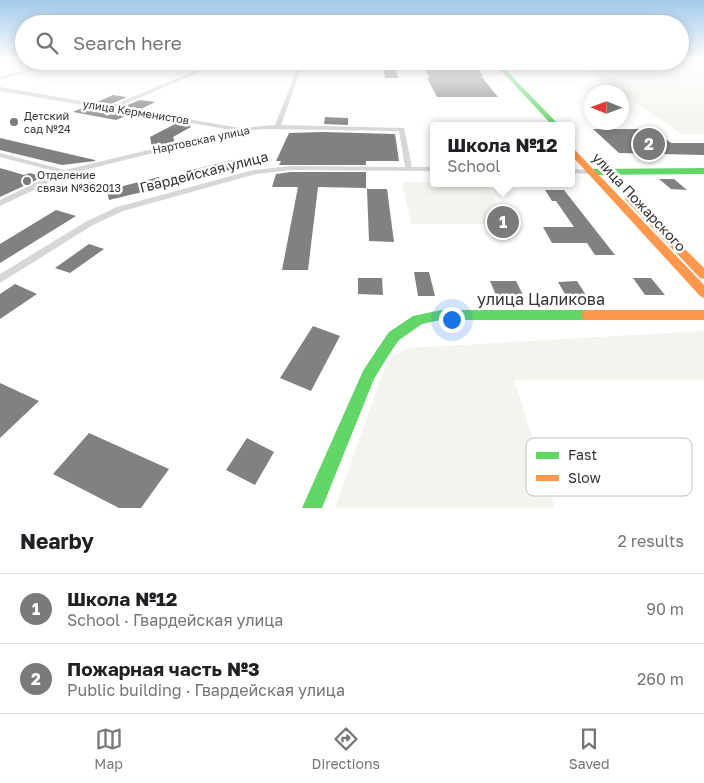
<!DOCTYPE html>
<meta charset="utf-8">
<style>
body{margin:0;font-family:"Golos Text",sans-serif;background:#f6f6f6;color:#202124}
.compass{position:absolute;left:584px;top:85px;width:45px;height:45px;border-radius:50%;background:#fff;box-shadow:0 2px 12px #0003;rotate:271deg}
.you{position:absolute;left:451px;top:319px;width:18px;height:18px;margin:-12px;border:4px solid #fff;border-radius:50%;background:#1a73e8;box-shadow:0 0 0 8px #1a73e833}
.badge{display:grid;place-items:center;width:32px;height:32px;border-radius:50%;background:#7a7a7a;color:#fff;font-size:16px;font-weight:700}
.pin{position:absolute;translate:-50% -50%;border:2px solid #fff;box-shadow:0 1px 5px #0006}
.popup{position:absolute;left:430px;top:122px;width:145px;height:65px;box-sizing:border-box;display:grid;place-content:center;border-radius:5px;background:#fff;filter:drop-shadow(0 1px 4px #0005);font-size:16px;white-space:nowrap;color:#757577}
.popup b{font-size:19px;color:#202124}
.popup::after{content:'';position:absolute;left:50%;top:100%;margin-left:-10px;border:10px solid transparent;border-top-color:#fff}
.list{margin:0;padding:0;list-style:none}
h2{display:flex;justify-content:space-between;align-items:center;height:65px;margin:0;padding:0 20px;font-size:21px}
h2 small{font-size:16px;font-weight:400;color:#757577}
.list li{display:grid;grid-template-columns:32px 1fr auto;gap:15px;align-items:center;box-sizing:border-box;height:70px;padding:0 20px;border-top:1px solid #e0e0e0}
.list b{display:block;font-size:19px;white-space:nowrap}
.list p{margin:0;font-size:16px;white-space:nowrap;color:#757577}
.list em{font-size:16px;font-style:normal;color:#757577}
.icon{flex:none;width:28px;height:28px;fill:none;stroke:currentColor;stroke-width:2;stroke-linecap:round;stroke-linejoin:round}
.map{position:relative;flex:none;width:704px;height:508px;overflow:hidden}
.search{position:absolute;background:#fff;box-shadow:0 2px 12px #0003;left:15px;right:15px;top:15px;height:55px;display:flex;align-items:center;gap:12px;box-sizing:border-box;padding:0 18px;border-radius:28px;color:#757577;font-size:19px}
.sheet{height:205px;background:#fff}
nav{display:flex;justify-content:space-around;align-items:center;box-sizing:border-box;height:70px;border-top:1px solid #e0e0e0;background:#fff;font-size:14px;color:#757577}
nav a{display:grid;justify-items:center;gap:2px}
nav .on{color:#7a7a7a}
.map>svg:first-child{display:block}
</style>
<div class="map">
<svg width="704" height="508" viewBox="0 0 704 508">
<rect width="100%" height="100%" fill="#fff"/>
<g fill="#f1f5ed">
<polygon points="680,59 704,59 704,134 682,134 622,94 622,92 571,61 680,61"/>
<polygon points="402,182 486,183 507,224 411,224"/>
<polygon points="704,331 704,380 514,380 555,508 335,508 382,375 392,355 410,348"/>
</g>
<g fill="#818181">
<polygon points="382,61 394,61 398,78 385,78"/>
<polygon points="460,62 473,62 483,76 481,76 498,97 437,97 427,78 430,78 422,65 461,64"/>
<polygon points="113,95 127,97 111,104 97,102"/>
<polygon points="140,100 155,102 141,109 125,106"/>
<polygon points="84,107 129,115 116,120 73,112"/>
<polygon points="325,117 348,118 348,125 324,124"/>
<polygon points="177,123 191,125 189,126 191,127 173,137 175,142 152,147 150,137"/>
<polygon points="593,129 652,129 671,143 704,143 704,155 619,153"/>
<polygon points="323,132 395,134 399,161 366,161 366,165 279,165 281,161 276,161 289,133"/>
<polygon points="0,138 95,160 95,161 62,165 0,150"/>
<polygon points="250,156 252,164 196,179 191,170"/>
<polygon points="0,168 24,175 30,173 43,177 0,197"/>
<polygon points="291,172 366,172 366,188 318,187 308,270 282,270 298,187 272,187 276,174"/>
<polygon points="159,177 163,187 109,200 107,190"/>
<polygon points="659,179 674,179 687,190 671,189"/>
<polygon points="367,189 387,189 394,242 369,241"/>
<polygon points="545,190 564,190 615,255 595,255 587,243 552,243 543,227 574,227 556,201 552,201"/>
<polygon points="56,210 76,216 0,263 0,244"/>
<polygon points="89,244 104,249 70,273 55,268"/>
<polygon points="414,272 429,272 435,296 418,296"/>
<polygon points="358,278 382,278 383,295 358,294"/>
<polygon points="633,278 651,278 665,295 645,295"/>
<polygon points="490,281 516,281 523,295 496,295"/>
<polygon points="577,281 589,300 569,301 558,282"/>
<polygon points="15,284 37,294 0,319 0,294"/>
<polygon points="313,326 340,336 311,391 280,378"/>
<polygon points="0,383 39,401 0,438"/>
<polygon points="89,433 169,469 141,508 119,508 53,474"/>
<polygon points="247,438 274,452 255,485 226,470"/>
</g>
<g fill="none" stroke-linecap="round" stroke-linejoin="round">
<g fill="#d7d7d7" fill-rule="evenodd">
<polygon points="219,61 225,61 118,107 240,128 275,125 300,61 304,61 281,125 404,128 412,167 434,167 434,171 291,170 256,174 123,211 93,225 0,283 0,274 87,221 117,207 253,170 291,166 405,167 399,131 263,129 243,131 68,174 0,206 0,200 58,172 0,157 0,153 65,170 232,130 0,91 0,87 111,106"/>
<polygon points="33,68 35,70 0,79 0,77"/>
<polygon points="572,169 590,170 594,172 590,174 572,173"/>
</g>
<g fill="#63d668" fill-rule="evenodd">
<polygon points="492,61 497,61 560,126 553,126"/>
<polygon points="704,168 704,174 590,175 586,172 590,169"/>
<polygon points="441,310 588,310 593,311 595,315 593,319 588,320 441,320 422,324 399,340 388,356 374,379 322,508 302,508 363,371 378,348 389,332 413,316"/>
</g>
<g fill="#ff974d" fill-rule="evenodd">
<polygon points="572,150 575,150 704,285 704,298 700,296 572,156"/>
<polygon points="628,194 631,195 704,268 704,279 700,278 625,199 625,195"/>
<polygon points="588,310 704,310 704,320 588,320 583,319 581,315 583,311"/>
</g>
</g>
<linearGradient id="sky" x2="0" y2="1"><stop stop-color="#a3caec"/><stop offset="0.45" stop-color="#fff"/><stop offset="1" stop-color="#fff" stop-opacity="0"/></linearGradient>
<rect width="704" height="131" fill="url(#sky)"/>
<g fill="#7a7a7a" stroke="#fff" stroke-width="2">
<circle cx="14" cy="122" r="5"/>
<circle cx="27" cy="181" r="5"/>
</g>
<g text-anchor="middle" stroke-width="5" stroke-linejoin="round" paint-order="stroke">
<g font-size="11" fill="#333" stroke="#fff">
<text transform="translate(136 112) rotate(9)" y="4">улица Керменистов</text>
<text transform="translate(201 140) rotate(-12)" y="4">Нартовская улица</text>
</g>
<g font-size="11" fill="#333" stroke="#fff" text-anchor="start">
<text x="24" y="120">Детский<tspan x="24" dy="13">сад №24</tspan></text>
<text x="37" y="179">Отделение<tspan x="37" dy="13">связи №362013</tspan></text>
</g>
<g font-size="14" fill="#333" stroke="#fff">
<text transform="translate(204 172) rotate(-14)" y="5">Гвардейская улица</text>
<text transform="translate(639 202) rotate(47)" y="5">улица Пожарского</text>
</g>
<g font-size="16" fill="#333" stroke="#fff">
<text x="541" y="305">улица Цаликова</text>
</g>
</g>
<rect x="526" y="438" width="166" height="58" rx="8" fill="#fff" stroke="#c2c2c2" stroke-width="1"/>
<rect x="536" y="452" width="23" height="7" fill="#63d668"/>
<rect x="536" y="475" width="23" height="6" fill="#ff974d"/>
<g font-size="14" fill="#333">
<text x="568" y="460">Fast</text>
<text x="568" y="483">Slow</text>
</g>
</svg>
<svg class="compass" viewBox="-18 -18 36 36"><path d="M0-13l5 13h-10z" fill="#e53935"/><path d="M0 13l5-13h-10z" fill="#757577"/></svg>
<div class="you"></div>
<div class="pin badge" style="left:503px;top:222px">1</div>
<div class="popup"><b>Школа №12</b>School</div>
<div class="pin badge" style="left:649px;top:144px">2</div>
<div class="search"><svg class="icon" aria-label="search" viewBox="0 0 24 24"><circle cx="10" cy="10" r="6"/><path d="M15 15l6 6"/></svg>Search here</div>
</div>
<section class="sheet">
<h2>Nearby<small>2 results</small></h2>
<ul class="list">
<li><span class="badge">1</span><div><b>Школа №12</b><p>School · Гвардейская улица</p></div><em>90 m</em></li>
<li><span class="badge">2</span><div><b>Пожарная часть №3</b><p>Public building · Гвардейская улица</p></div><em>260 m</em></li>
</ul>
</section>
<nav>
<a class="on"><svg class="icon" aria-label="map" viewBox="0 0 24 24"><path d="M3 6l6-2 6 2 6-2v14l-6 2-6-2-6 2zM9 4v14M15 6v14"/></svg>Map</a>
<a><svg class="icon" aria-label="directions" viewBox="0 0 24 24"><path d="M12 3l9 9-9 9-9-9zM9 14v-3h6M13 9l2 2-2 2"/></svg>Directions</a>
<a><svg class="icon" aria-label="saved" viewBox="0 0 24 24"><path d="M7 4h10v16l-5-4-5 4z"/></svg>Saved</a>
</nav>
